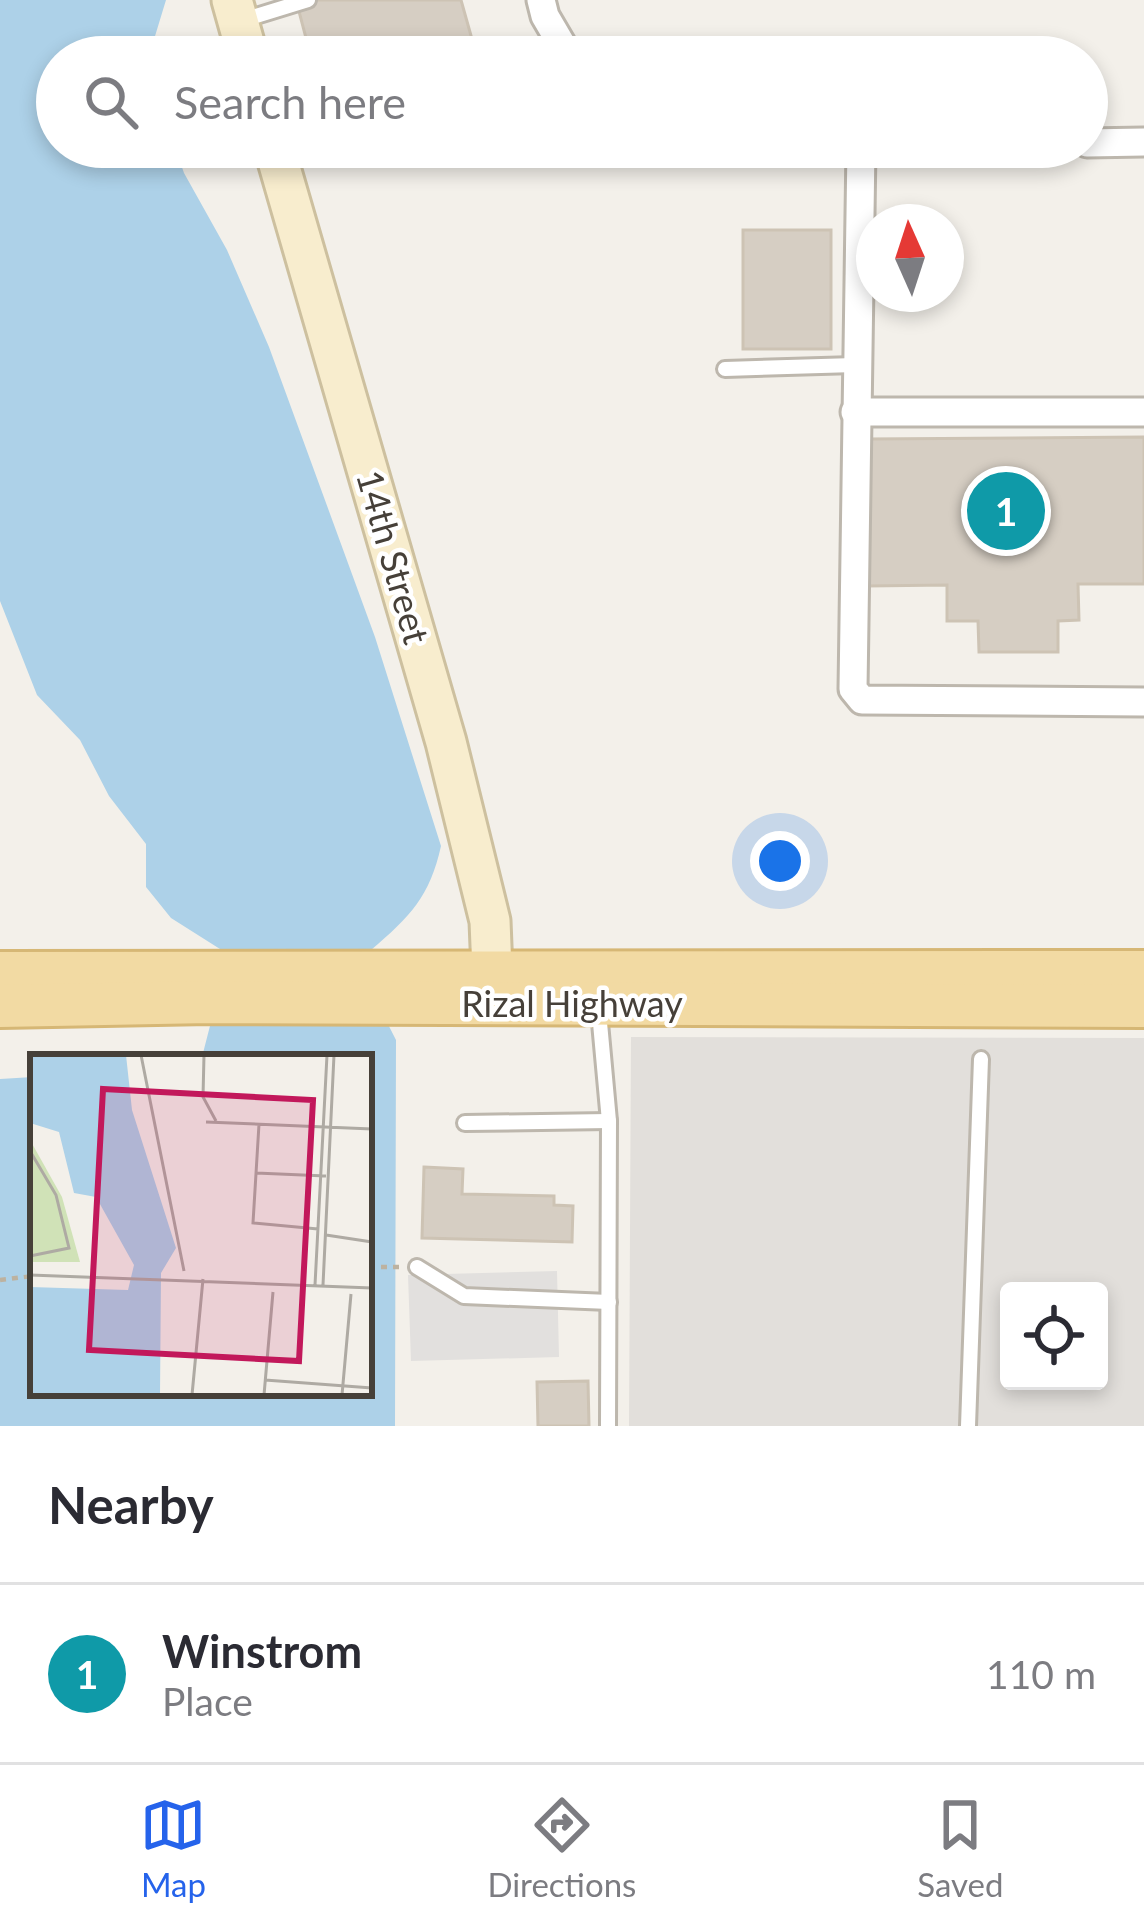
<!DOCTYPE html>
<style>
body{margin:0;font-family:Lato,sans-serif;background:#f7f7f7;color:#2b2b33}
.controls{position:absolute;right:36px;bottom:36px;display:grid;overflow:hidden;border-radius:12px;box-shadow:0 6px 18px #0003}
.controls button{width:108px;height:108px;display:grid;place-items:center;padding:0;border:0;border-bottom:3px solid #e1e1e2;background:#fff;color:#2b2b33;font:60px sans-serif}
.compass{position:absolute;left:856px;top:204px;width:108px;height:108px;border-radius:50%;background:#fff;box-shadow:0 6px 18px #0003;rotate:357deg}
.you{position:absolute;left:780px;top:861px;width:42px;height:42px;margin:-30px;border:9px solid #fff;border-radius:50%;background:#1a73e8;box-shadow:0 0 0 18px #1a73e833}
.badge{display:grid;place-items:center;width:78px;height:78px;border-radius:50%;background:#2563eb;color:#fff;font-size:39px;font-weight:700}
.pin{position:absolute;translate:-50% -50%;border:6px solid #fff;box-shadow:0 3px 12px #0006}
.list{margin:0;padding:0;list-style:none}
h2{display:flex;justify-content:space-between;align-items:center;height:156px;margin:0;padding:0 48px;font-size:51px}
h2 small{font-size:39px;font-weight:400;color:#7c7c81}
.list li{display:grid;grid-template-columns:78px 1fr auto;gap:36px;align-items:center;box-sizing:border-box;height:180px;padding:0 48px;border-top:3px solid #e1e1e2}
.list b{display:block;font-size:45px;white-space:nowrap}
.list p{margin:0;font-size:39px;white-space:nowrap;color:#7c7c81}
.list em{font-size:39px;font-style:normal;color:#7c7c81}
.icon{flex:none;width:66px;height:66px;fill:none;stroke:currentColor;stroke-width:2;stroke-linecap:round;stroke-linejoin:round}
.map{position:relative;flex:none;width:1144px;height:1426px;overflow:hidden}
.search{position:absolute;background:#fff;box-shadow:0 6px 18px #0003;left:36px;right:36px;top:36px;height:132px;display:flex;align-items:center;gap:30px;box-sizing:border-box;padding:0 42px;border-radius:66px;color:#7c7c81;font-size:45px}
.sheet{height:336px;background:#fff}
nav{display:flex;justify-content:space-around;align-items:center;box-sizing:border-box;height:168px;border-top:3px solid #e1e1e2;background:#fff;font-size:33px;color:#7c7c81}
nav a{display:grid;justify-items:center;gap:6px}
nav .on{color:#2563eb}
.map>svg:first-child{display:block}
</style>
<div class="map">
<svg width="1144" height="1426" viewBox="0 0 1144 1426">
<rect width="100%" height="100%" fill="#f3f0ea"/>
<path fill="#e2dfdb" fill-rule="evenodd" d="M631,1037L1144,1038V1426H629ZM1009,1291H1099V1381H1009Z"/>
<polygon fill="#e2e0de" points="557,1271 559,1357 411,1361 408,1275"/>
<path fill="#add1e8" d="M0,0H166L152,46L154,57H57V147H175L184,173L227,250L269,347L375,637L441,846C430,896 410,917 371,950L368,985L396,1040L395,1426H0V1079L33,1077V1393H369V1057H202L220,987V949L171,918L146,887V844L109,796L80,740L37,695L0,601Z"/>
<g fill="#d6cec3" stroke="#cdc3b4" stroke-width="3">
<polygon points="296,0 461,0 477,57 311,57"/>
<rect x="743" y="230" width="88" height="119"/>
<polygon points="1144,437 1144,584 1078,584 1079,620 1058,621 1058,652 979,652 978,621 947,621 947,585 868,586 867,439"/>
<polygon points="424,1167 463,1169 462,1194 554,1196 554,1205 573,1206 572,1242 422,1238"/>
<polygon points="588,1381 589,1426 538,1426 537,1382"/>
</g>
<g fill="none" stroke-linecap="round" stroke-linejoin="round">
<g stroke="#bdb7ad" stroke-width="20">
<g id="lane">
<polyline points="243,20 308,0"/>
<polyline points="725,369 855,365"/>
<polyline points="599,1012 609,1121 608,1426"/>
<polyline points="465,1123 609,1121"/>
<polyline points="417,1267 464,1296 609,1302"/>
<polyline points="968,1426 981,1059"/>
</g>
</g>
<g stroke="#bdb7ad" stroke-width="33">
<g id="street">
<polyline points="541,0 545,16 569,57"/>
<polyline points="1087,143 1144,142"/>
<polyline points="861,147 853,689 862,700 1144,702"/>
<polyline points="568,148 716,147"/>
<polyline points="855,412 1144,412"/>
</g>
</g>
<g stroke="#cdc09f" stroke-width="45">
<g id="secondary">
<polyline points="232,0 248,57"/>
<polyline points="274,147 446,742 490,921 492,971"/>
</g>
</g>
<g stroke="#d6b775" stroke-width="48">
<g id="primary">
<polyline points="0,973 1144,972"/>
<polyline points="0,1006 209,1002 1144,1006"/>
</g>
</g>
<g stroke="#bdb2a0" stroke-width="4.5" stroke-dasharray="6 6" stroke-linecap="butt">
<polyline points="369,1267 399,1267"/>
<polyline points="0,1280 33,1276"/>
</g>
<use href="#lane" stroke="#fff" stroke-width="14"/>
<use href="#street" stroke="#fff" stroke-width="27"/>
<use href="#secondary" stroke="#f8edce" stroke-width="39"/>
<use href="#primary" stroke="#f2daa3" stroke-width="42"/>
</g>
<g text-anchor="middle" stroke-width="9" stroke-linejoin="round" paint-order="stroke">
<g font-size="36" fill="#464039" stroke="#fff">
<text transform="translate(393 557) rotate(74)" y="13">14th Street</text>
<text x="572" y="1017">Rizal Highway</text>
</g>
</g>
<g transform="translate(30 1054)">
<rect width="342" height="342" fill="#f3f0ea"/>
<path d="M0,86L32,143L50,208H0Z" fill="#d0e2b7"/>
<path d="M0,1H96L102,56L146,194L131,219L130,341H0V233L98,236L104,211L66,143L44,139L29,78L0,69Z" fill="#add1e8"/>
<path fill="none" stroke="#aeaaa3" stroke-width="3" d="M111,1L154,217M174,1L173,43L186,67M176,68L342,75M229,70L223,169L288,175M0,97L26,141L39,194L0,202M226,119L296,122M296,181L342,188M0,221L342,234M285,231L297,1M293,231L304,1M235,326L342,334M162,341L173,225M234,341L243,238M312,341L321,240"/>
<path fill="#c2185b" fill-opacity="0.15" stroke="#c2185b" stroke-width="6" d="M73,35L283,46L269,307L59,296Z"/>
<rect width="342" height="342" fill="none" stroke="#464039" stroke-width="6"/>
</g>
</svg>
<div class="controls">
<button><svg class="icon" aria-label="locate" viewBox="0 0 24 24"><circle cx="12" cy="12" r="6"/><path d="M12 2v4M12 18v4M2 12h4M18 12h4"/></svg></button>
</div>
<svg class="compass" viewBox="-18 -18 36 36"><path d="M0-13l5 13h-10z" fill="#e53935"/><path d="M0 13l5-13h-10z" fill="#7c7c81"/></svg>
<div class="you"></div>
<div class="pin badge" style="left:1006px;top:511px;background:#0f9aa8">1</div>
<div class="search"><svg class="icon" aria-label="search" viewBox="0 0 24 24"><circle cx="10" cy="10" r="6"/><path d="M15 15l6 6"/></svg>Search here</div>
</div>
<section class="sheet">
<h2>Nearby<small></small></h2>
<ul class="list">
<li><span class="badge" style="background:#0f9aa8">1</span><div><b>Winstrom</b><p>Place</p></div><em>110 m</em></li>
</ul>
</section>
<nav>
<a class="on"><svg class="icon" aria-label="map" viewBox="0 0 24 24"><path d="M3 6l6-2 6 2 6-2v14l-6 2-6-2-6 2zM9 4v14M15 6v14"/></svg>Map</a>
<a><svg class="icon" aria-label="directions" viewBox="0 0 24 24"><path d="M12 3l9 9-9 9-9-9zM9 14v-3h6M13 9l2 2-2 2"/></svg>Directions</a>
<a><svg class="icon" aria-label="saved" viewBox="0 0 24 24"><path d="M7 4h10v16l-5-4-5 4z"/></svg>Saved</a>
</nav>
